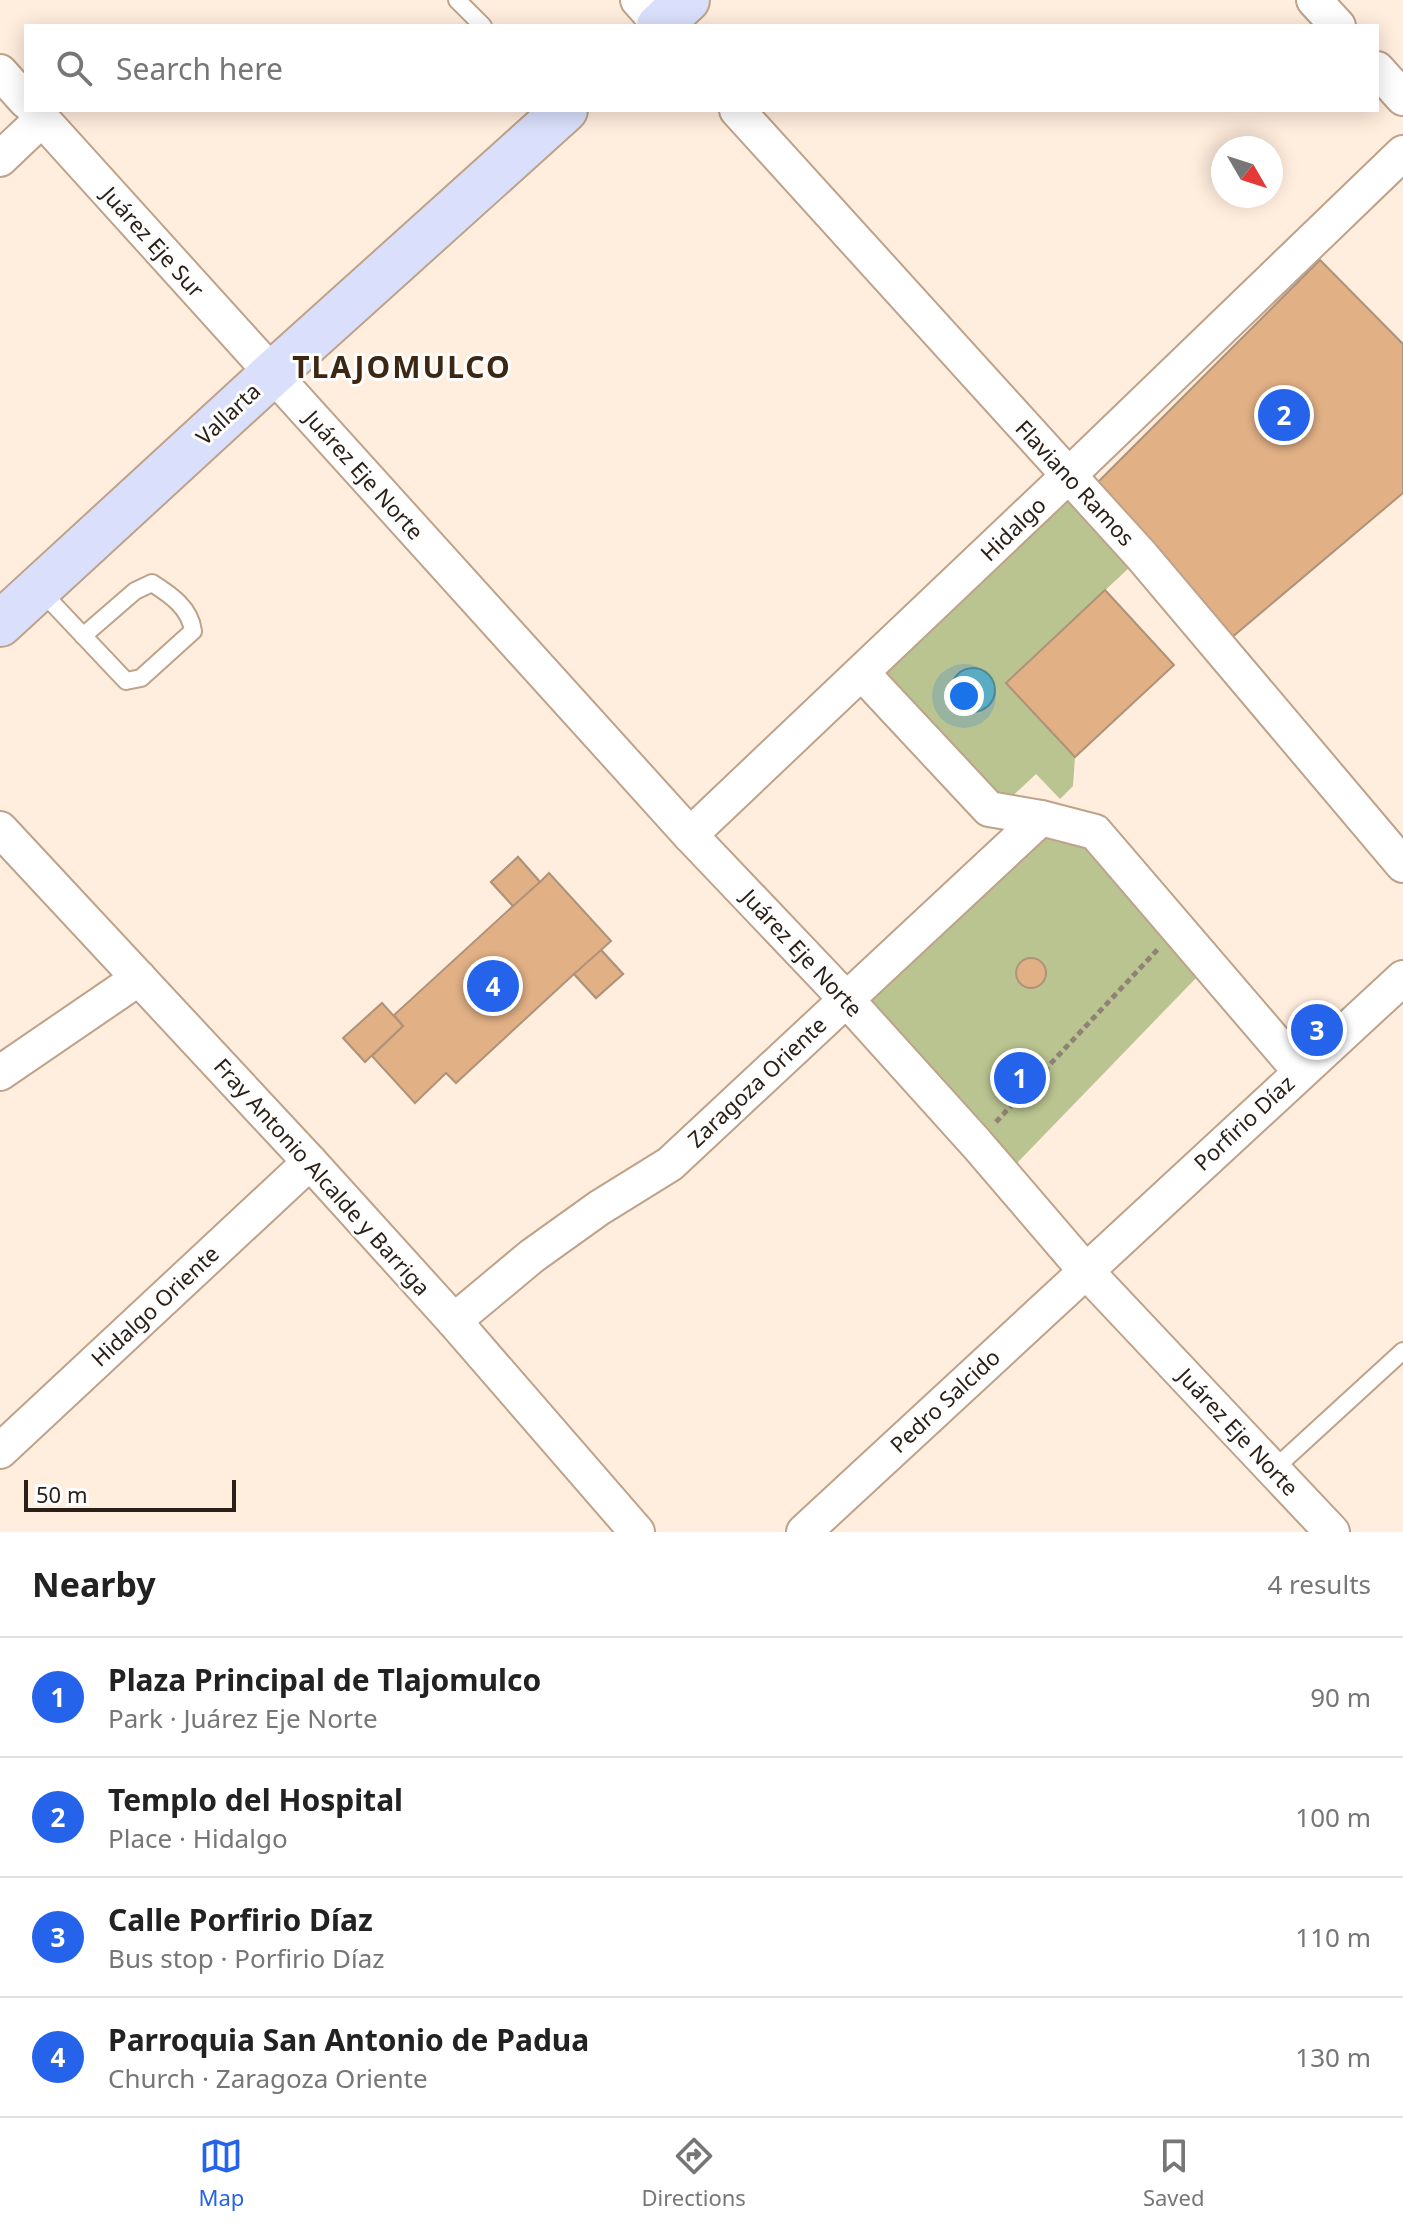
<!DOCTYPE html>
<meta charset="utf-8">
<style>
body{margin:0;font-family:"Noto Sans",sans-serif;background:#f6f6f6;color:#222}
.compass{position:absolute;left:1211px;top:136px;width:72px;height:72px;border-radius:50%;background:#fff;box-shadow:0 4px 20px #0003;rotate:129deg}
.scale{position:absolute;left:24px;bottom:20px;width:212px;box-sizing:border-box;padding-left:8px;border:4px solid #2b2017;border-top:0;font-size:22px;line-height:28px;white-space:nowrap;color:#2b2017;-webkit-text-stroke:6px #fefefe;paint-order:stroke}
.you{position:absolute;left:964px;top:696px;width:28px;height:28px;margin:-20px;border:6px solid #fff;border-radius:50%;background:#1a73e8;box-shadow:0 0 0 12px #1a73e833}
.badge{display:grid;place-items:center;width:52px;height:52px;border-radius:50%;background:#2563eb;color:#fff;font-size:26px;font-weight:700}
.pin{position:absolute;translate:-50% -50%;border:4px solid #fff;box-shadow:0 2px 8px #0006}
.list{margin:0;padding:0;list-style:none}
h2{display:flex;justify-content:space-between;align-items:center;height:104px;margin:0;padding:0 32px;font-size:34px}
h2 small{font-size:26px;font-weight:400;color:#767676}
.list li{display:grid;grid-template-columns:52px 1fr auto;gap:24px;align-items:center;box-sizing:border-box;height:120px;padding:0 32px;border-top:2px solid #e0e0e0}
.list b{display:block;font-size:30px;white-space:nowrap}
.list p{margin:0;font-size:26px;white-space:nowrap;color:#767676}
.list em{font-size:26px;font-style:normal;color:#767676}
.icon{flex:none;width:44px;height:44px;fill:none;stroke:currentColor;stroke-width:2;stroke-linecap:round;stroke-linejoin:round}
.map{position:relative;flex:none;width:1403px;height:1532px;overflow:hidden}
.search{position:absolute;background:#fff;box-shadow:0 4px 20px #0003;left:24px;right:24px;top:24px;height:88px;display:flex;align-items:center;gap:20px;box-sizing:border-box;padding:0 28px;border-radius:0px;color:#767676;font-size:30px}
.sheet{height:584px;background:#fff}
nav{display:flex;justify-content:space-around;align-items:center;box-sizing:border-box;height:112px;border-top:2px solid #e0e0e0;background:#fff;font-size:22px;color:#767676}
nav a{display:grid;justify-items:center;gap:4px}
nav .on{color:#2563eb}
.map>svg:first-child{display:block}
</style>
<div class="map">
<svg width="1403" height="1532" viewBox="0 0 1403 1532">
<rect width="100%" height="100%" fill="#ffeddd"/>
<g fill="#b9c490">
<polygon points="1069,499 1131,566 1006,683 1075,757 1073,786 1060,799 1036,774 1005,803 884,674"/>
<polygon points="1041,827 1084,842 1197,977 1017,1163 865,993"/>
</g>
<circle fill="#69bbbb" stroke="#568c8a" stroke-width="2" cx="973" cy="690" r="22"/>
<g fill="#e1b085" stroke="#ae927a" stroke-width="2">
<polygon points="1320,260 1403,344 1403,493 1231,638 1093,487"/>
<polygon points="1105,590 1174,665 1075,757 1006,683"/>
<polygon points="518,857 540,882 549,873 611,941 601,950 623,974 596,998 574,974 456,1083 446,1073 415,1103 372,1056 403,1026 394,1015 513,906 491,882"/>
<polygon points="518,857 540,882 513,906 491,882"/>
<polygon points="601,950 623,974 596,998 574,974"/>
<circle cx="1031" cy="973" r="15"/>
<polygon points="382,1003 403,1026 365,1062 343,1038"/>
</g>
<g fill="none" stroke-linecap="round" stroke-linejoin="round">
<g stroke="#bea28a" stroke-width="20">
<g id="lane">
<polyline points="457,0 483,26"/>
<path d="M41,591L126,681L141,678L193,631C190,608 171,595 152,583L135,591L83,636"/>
<polyline points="1274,1469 1403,1351"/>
</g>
</g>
<g stroke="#bea28a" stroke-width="38">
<g id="street">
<polyline points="638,0 661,26"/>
<polyline points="1314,0 1338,26"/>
<polyline points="1377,69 1403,98"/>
<polyline points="0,72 26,101"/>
<polyline points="34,110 690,835 846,999 976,1143 1085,1270 1332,1532"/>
<polyline points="737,110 1141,555 1403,865"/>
<polyline points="0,159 42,119"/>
<polyline points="862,673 989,809 1041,818 1095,832 1300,1071"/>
<polyline points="0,829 310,1162 454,1321 637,1532"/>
<polyline points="690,835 1067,477 1403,153"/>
<polyline points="0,1073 139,978"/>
<polyline points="454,1321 532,1256 599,1208 670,1164 1041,818"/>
<polyline points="0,1451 310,1162"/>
<polyline points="804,1532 1403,978"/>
</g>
</g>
<g stroke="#bea28a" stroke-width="48">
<g id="secondary">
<polyline points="659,26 687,0"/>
<polyline points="0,624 272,374 565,110"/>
</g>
</g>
<polyline stroke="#908275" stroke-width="5" stroke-dasharray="6 4" stroke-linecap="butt" points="996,1122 1159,948"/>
<use href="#lane" stroke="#fff" stroke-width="16"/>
<use href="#street" stroke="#fff" stroke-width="34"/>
<use href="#secondary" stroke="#dae0fb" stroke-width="44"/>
</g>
<g text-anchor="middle" stroke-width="6" stroke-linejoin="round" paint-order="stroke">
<g font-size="22" fill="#2b2017" stroke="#fefefe">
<text transform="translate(153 242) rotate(48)" y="8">Juárez Eje Sur</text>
<text transform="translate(228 414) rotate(-43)" y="8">Vallarta</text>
<text transform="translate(364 475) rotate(48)" y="8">Juárez Eje Norte</text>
<text transform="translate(1075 483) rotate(47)" y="8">Flaviano Ramos</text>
<text transform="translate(1013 529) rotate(-44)" y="8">Hidalgo</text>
<text transform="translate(802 953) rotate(47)" y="8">Juárez Eje Norte</text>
<text transform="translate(757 1082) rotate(-43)" y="8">Zaragoza Oriente</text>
<text transform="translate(1244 1123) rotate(-43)" y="8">Porfirio Díaz</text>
<text transform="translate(322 1177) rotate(48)" y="8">Fray Antonio Alcalde y Barriga</text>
<text transform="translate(155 1306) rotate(-43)" y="8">Hidalgo Oriente</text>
<text transform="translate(945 1401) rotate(-43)" y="8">Pedro Salcido</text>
<text transform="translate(1238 1432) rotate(47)" y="8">Juárez Eje Norte</text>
</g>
<g font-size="30" font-weight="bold" letter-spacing="2" fill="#3d2712" stroke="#fefefe">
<text x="402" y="378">TLAJOMULCO</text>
</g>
</g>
</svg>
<svg class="compass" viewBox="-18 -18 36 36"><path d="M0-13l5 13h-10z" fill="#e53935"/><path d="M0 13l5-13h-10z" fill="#767676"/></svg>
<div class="scale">50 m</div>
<div class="you"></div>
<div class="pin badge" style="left:1020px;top:1078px">1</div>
<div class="pin badge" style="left:1284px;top:415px">2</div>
<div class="pin badge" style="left:1317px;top:1030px">3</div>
<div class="pin badge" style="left:493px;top:986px">4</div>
<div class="search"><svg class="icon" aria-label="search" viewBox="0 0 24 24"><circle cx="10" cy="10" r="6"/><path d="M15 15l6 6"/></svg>Search here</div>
</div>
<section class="sheet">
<h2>Nearby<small>4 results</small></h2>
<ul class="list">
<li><span class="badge">1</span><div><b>Plaza Principal de Tlajomulco</b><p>Park · Juárez Eje Norte</p></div><em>90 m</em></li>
<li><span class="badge">2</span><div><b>Templo del Hospital</b><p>Place · Hidalgo</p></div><em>100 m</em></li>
<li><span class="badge">3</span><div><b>Calle Porfirio Díaz</b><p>Bus stop · Porfirio Díaz</p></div><em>110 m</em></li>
<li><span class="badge">4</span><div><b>Parroquia San Antonio de Padua</b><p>Church · Zaragoza Oriente</p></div><em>130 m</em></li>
</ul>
</section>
<nav>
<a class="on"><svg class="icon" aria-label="map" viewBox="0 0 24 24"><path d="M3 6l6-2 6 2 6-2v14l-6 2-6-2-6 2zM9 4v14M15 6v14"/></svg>Map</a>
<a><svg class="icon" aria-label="directions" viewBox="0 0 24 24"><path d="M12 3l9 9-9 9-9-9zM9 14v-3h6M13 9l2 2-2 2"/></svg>Directions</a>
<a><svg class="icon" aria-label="saved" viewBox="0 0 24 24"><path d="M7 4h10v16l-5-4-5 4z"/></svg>Saved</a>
</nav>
